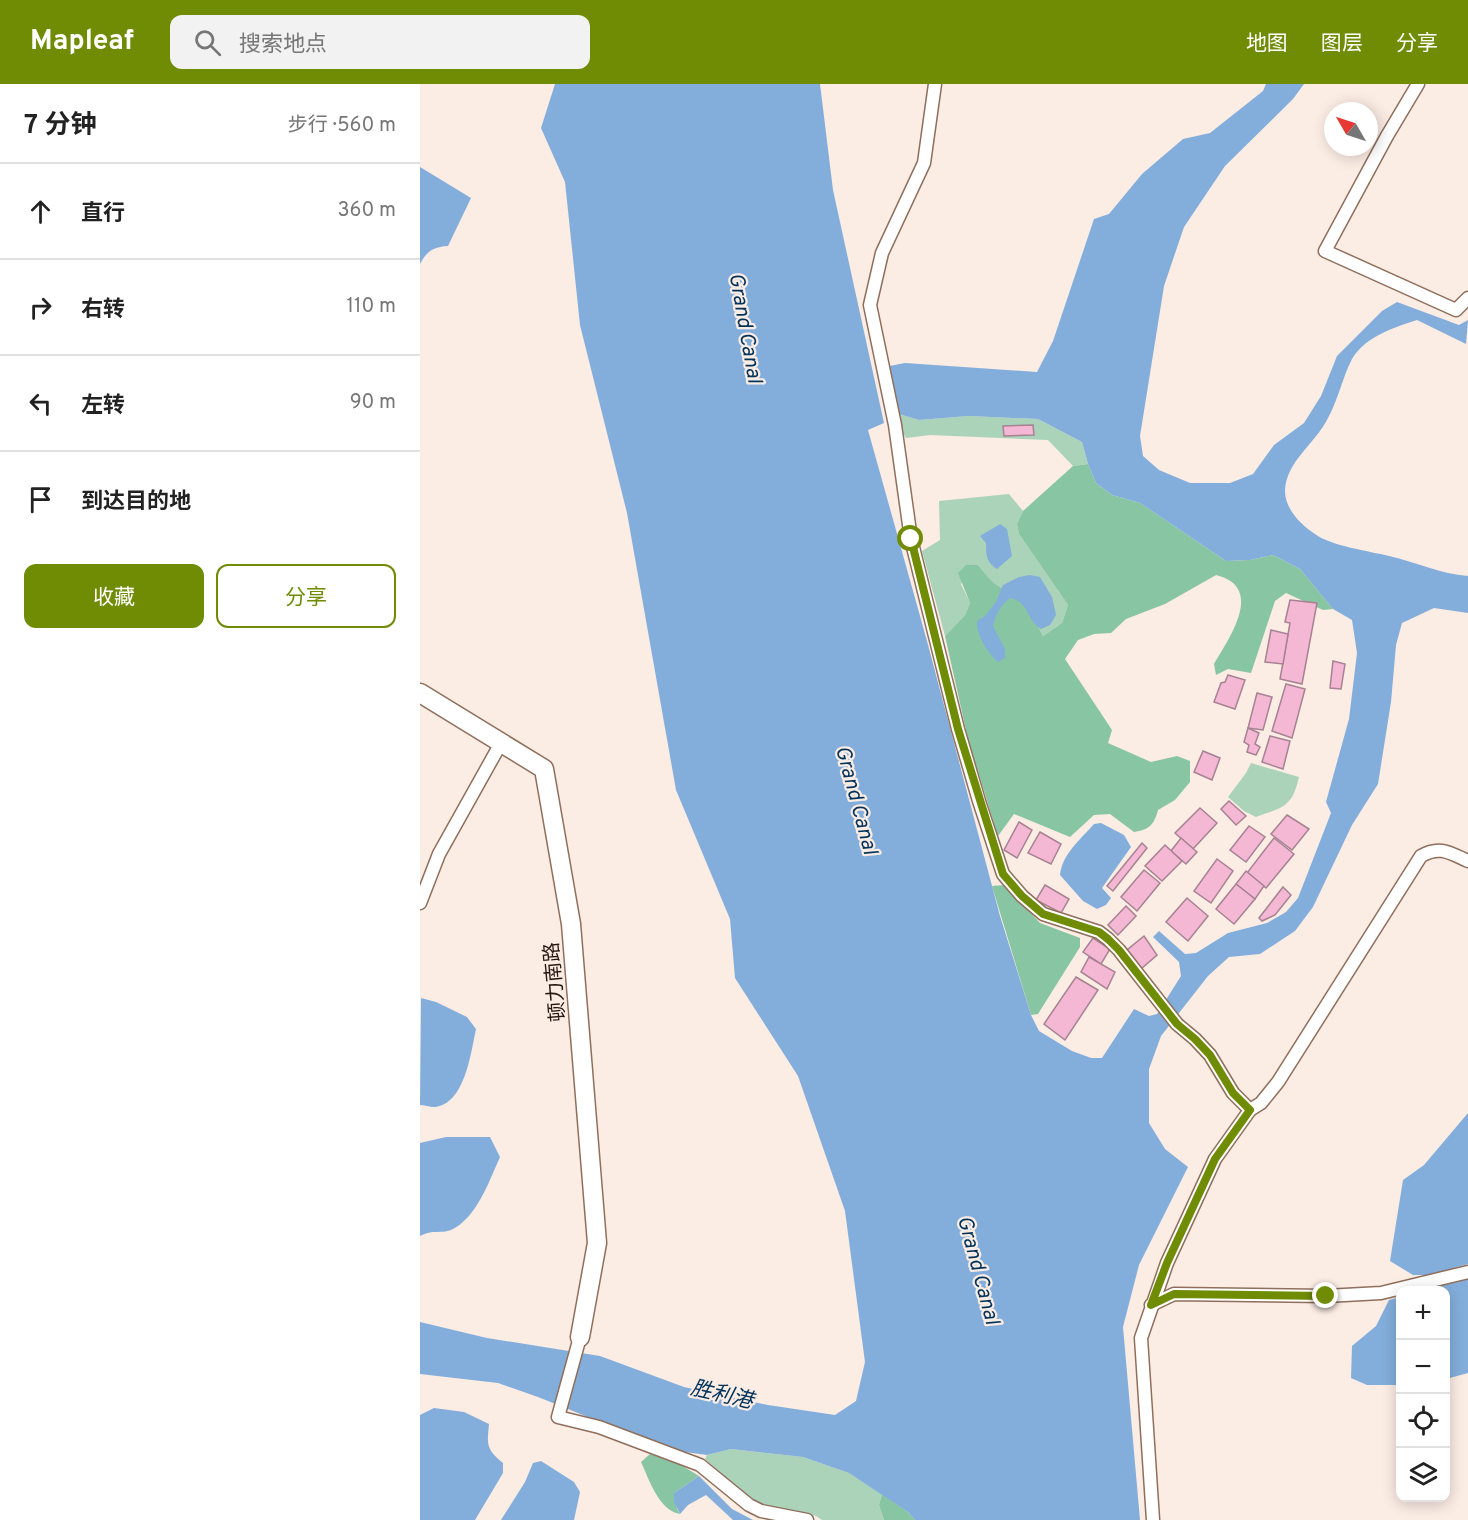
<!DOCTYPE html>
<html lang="zh">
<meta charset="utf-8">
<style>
body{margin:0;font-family:Overpass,"Noto Sans SC",sans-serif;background:#f2f2f2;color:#222}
.controls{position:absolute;right:18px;bottom:18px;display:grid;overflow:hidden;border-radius:12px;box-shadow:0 3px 15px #0003}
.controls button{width:54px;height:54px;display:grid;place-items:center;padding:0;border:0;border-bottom:2px solid #e0e0e0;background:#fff;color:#222;font:30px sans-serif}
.compass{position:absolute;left:904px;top:18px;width:54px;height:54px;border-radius:50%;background:#fff;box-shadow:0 3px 15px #0003;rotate:309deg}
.stop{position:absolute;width:18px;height:18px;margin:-14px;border:4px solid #708c05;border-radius:50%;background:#fff}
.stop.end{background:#708c05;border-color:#fff;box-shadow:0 2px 6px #0008}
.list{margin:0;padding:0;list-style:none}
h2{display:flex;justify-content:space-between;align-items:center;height:78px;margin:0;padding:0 24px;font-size:26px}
h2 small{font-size:20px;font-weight:400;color:#767676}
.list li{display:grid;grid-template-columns:39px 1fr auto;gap:18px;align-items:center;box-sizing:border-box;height:96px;padding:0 24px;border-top:2px solid #e0e0e0}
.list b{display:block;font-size:22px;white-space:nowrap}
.list em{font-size:20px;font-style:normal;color:#767676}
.actions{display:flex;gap:12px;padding:18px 24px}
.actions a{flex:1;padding:14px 0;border:2px solid #708c05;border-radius:12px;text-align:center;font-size:21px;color:#708c05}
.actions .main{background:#708c05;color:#fff}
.icon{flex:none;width:33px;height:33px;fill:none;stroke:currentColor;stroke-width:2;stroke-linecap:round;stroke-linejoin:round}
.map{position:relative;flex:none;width:1048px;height:1436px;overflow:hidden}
header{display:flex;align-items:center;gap:36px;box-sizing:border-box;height:84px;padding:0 30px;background:#708c05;color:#fff}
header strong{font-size:28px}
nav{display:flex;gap:33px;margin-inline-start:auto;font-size:21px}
.search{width:420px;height:54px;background:#f2f2f2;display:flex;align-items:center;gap:15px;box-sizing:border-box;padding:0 21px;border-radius:12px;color:#767676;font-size:22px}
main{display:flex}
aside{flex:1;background:#fff}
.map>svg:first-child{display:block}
</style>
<header>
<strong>Mapleaf</strong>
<div class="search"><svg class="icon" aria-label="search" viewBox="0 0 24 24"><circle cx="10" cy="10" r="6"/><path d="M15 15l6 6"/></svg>搜索地点</div>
<nav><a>地图</a><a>图层</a><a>分享</a></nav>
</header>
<main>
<aside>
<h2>7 分钟<small>步行 · 560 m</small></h2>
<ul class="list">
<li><svg class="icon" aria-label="ahead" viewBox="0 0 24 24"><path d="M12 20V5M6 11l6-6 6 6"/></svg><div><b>直行</b></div><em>360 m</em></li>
<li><svg class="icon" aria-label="right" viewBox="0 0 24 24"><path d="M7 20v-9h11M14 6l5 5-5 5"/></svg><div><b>右转</b></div><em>110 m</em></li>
<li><svg class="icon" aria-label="left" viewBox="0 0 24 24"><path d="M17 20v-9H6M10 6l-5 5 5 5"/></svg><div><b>左转</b></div><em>90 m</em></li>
<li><svg class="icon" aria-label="arrive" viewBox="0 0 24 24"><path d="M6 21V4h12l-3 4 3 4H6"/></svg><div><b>到达目的地</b></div></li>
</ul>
<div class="actions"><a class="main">收藏</a><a>分享</a></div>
</aside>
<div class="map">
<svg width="1048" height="1436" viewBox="0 0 1048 1436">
<rect width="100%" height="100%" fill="#fbece4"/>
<g fill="#aad3ba">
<polygon points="469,327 499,336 549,332 618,335 662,358 668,380 653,382 628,356 510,351 486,354"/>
<path d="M589,410L603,427L597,440L599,450L648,521L642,539L623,552L600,507C578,508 571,496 558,481L541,500L550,519L545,531L525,552L502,467L520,456L519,417Z"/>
<path d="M831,679L879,693C872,723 864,723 836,733L824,727L808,713L826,689Z"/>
<polygon points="311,1365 383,1373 429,1389 462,1410 459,1421 464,1436 402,1436 396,1432 339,1420 329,1414 285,1375 287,1371"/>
</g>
<g fill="#88c5a2">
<path d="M668,380L676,399L692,411L720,419L806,477L830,476L853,471L880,485L913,525L903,526L866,509L855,517L831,589L808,585L796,591L794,580C810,553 845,503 796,491L745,520L706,535L691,549L674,550L658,556L645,575L692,646L688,659L731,678L757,672L770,677V698L755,716L738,726C734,741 729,746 714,748L690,730L674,731L650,753L594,730L578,752L548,655L525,552L545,531L550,519L538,489L546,481H558C571,496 578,508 600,507L623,552L642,539L648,521L599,450L597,440L603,427L653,382Z"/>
<polygon points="584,801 620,839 660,854 660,863 618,930 611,931 572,802"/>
<path d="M230,1370L261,1381L279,1392L254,1409L257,1425L260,1430C239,1427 229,1395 221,1378Z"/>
<polygon points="462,1410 488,1428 495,1436 464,1436 459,1421"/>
</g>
<g fill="#83aedb">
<path d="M135,0H400L413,106L464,339L448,346L507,557L580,832L611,931L619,947L652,967L671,974H682L714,925L729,932L737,930L761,892L759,878L733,853L739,847L765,870L776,869L808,849L847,839L866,828L878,814L911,729L906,718L929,635L937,569L932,536L913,525L880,485L853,471L830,476L806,477L720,419L692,411L676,399L668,380L662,358L618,335L549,332L499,336L469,327L459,284L485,279L617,288L633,257L674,135L689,130L722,90L763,55L790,49L843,7L846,0H884L873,15L805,82L764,143L744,202L720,352L723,372L739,386L770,399H810L833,390L854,361L884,339L901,312L917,272L962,227L977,218L1039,241L1048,236L1046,260L997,236C973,244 946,252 932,275C923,292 918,316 908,334C896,359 866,377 865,407C865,425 881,441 895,450C911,462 949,467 969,472C996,478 1021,490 1048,492V529L1014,524L982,539L976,561L971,618L958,700L932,741L893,823L875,847L840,870L809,873L788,892L741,952L729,985V1039L745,1065L768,1083L719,1181L703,1243L720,1436H495L488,1428L429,1389L383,1373L311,1365L287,1371L250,1366L118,1313L78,1299L0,1290V1238L67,1254L180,1272L264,1303L348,1321L415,1331L436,1317L445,1278L425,1127L378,992L315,894L310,835L256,706L207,429L160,241L145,98L121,44Z"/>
<path d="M0,83L51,114L28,162C13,163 7,167 0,180Z"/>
<path d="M580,440L587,445L592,472L577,485C566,478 566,471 566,459L560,452Z"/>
<path d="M610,491L620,493L632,513L636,531L630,541L621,545C606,536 609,517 590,514C580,522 576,530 573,542L585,565V574L578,578C568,569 556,551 557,537L565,532L576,518L583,501L599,493Z"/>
<path d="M681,739L704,751L711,763L682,804L691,814L686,821L677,825L663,817L640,791C642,770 661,755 674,740Z"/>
<path d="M1,914L16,918L47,933L56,945C51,968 45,1021 14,1023C10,1023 4,1021 0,1021Z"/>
<polygon points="1048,1029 1048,1180 1009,1191 993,1191 970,1177 983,1096 1004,1081"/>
<path d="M26,1053H70L80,1073C69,1097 57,1134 31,1146C22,1150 12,1145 0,1152V1059Z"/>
<polygon points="1048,1195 1048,1289 1026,1295 1026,1206 1005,1206"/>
<polygon points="980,1213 980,1301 947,1301 931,1294 932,1262 956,1242 969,1216"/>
<path d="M14,1324L44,1328L69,1340C67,1361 66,1365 83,1379V1389L55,1436H0V1331Z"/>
<polygon points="121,1377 154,1398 160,1408 154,1436 81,1436 105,1398 113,1379"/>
<polygon points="279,1392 312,1425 333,1436 313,1436 286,1411 268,1421 260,1430 254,1418 254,1409"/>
</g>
<g fill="#f5b8d4" stroke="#a68292" stroke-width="1.5">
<polygon points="613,341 614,351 584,352 583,342"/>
<polygon points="870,516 897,519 882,600 860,595 870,539 865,538"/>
<polygon points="851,546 868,550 863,580 845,578"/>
<polygon points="913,577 925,580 921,605 910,604"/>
<polygon points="808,591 825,596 815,625 794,618 801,599 805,598"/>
<polygon points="866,600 885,605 872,654 852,647"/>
<polygon points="837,609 852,613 843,646 828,644"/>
<polygon points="828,644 839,649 835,660 840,663 836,671 827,668 829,661 824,658"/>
<polygon points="850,652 870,657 863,685 842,678"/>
<polygon points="783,667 800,674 792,696 774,688"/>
<polygon points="809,717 826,732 816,741 801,725"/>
<polygon points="780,724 797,739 773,765 755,749"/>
<polygon points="867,731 889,745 872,766 851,750"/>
<polygon points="599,738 612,746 597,774 584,766"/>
<polygon points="829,742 845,753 826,778 810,766"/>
<polygon points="620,748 641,760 631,780 608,769"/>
<polygon points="761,754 777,768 766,780 751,767"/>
<polygon points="854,754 874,770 846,804 827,789"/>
<polygon points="722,759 727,764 693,807 687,802"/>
<polygon points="745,761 762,777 742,797 725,782"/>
<polygon points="797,775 813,787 791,819 774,807"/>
<polygon points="724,786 740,799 717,827 701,813"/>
<polygon points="826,787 844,802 835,815 816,800"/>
<polygon points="816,800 835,815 814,840 796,825"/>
<polygon points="625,801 649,815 641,829 616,816"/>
<polygon points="863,803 871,811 855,831 842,837 839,834"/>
<polygon points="767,814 788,832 768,857 746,838"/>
<polygon points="706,822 716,832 698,851 688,841"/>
<polygon points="724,852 737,871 721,885 707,866"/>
<polygon points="673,854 690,865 681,880 663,868"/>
<polygon points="669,873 695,888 687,905 661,888"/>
<polygon points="656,893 678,906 645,956 624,940"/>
</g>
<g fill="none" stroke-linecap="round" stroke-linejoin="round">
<g stroke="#8f6f5c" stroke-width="15">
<g id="street">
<polyline points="515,0 504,79 462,169 450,221 475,341 491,455 538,645 559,717 583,790 602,812 623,830 679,848 688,855 699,866 757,940 775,955 790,971 813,1009 830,1026"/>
<polyline points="998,0 967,52 905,167 1036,226 1048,214"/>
<polyline points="0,819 19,770 81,659"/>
<polyline points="731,1221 754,1210 906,1212 961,1209 1048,1188"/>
<polyline points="160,1253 138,1333 179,1343 280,1381 329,1421 341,1427 387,1436"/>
<path d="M733,1436L721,1254L747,1179L795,1075L830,1026L841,1019L858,998L1001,772C1020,761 1030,769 1048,777"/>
</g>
</g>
<g stroke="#8f6f5c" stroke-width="21">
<polyline id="secondary" points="0,609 124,685 151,840 177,1159 160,1253"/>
</g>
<use href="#street" stroke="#fff" stroke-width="12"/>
<use href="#secondary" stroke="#fff" stroke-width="18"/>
</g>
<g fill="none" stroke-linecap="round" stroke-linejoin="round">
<polyline stroke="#708c05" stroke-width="8" points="491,455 538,645 583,790 602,812 623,830 679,848 688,855 699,866 757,940 775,955 790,971 813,1009 830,1026 795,1075 747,1179 731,1221 754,1210 906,1212"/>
</g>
<g text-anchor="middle" stroke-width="4.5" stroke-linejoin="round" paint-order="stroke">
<g font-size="20" fill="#241810" stroke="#fbece4">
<text transform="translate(134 898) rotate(-95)" y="7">顿力南路</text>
</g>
<g font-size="21" font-style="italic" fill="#00335b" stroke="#fbece4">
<text transform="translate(326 244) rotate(80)" y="7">Grand Canal</text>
<text transform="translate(437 716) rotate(75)" y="7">Grand Canal</text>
<text transform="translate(559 1186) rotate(75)" y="7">Grand Canal</text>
<text transform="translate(302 1310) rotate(13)" y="7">胜利港</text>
</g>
</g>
</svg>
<div class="controls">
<button>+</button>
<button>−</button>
<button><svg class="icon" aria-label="locate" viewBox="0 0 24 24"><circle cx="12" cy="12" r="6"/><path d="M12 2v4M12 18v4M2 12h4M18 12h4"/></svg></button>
<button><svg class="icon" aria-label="layers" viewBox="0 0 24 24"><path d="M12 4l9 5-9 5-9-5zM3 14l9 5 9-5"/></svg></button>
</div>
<svg class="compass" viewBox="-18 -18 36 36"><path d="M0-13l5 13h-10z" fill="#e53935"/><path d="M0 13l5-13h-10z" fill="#767676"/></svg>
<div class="stop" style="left:491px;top:455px"></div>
<div class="stop end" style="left:906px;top:1212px"></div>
</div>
</main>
